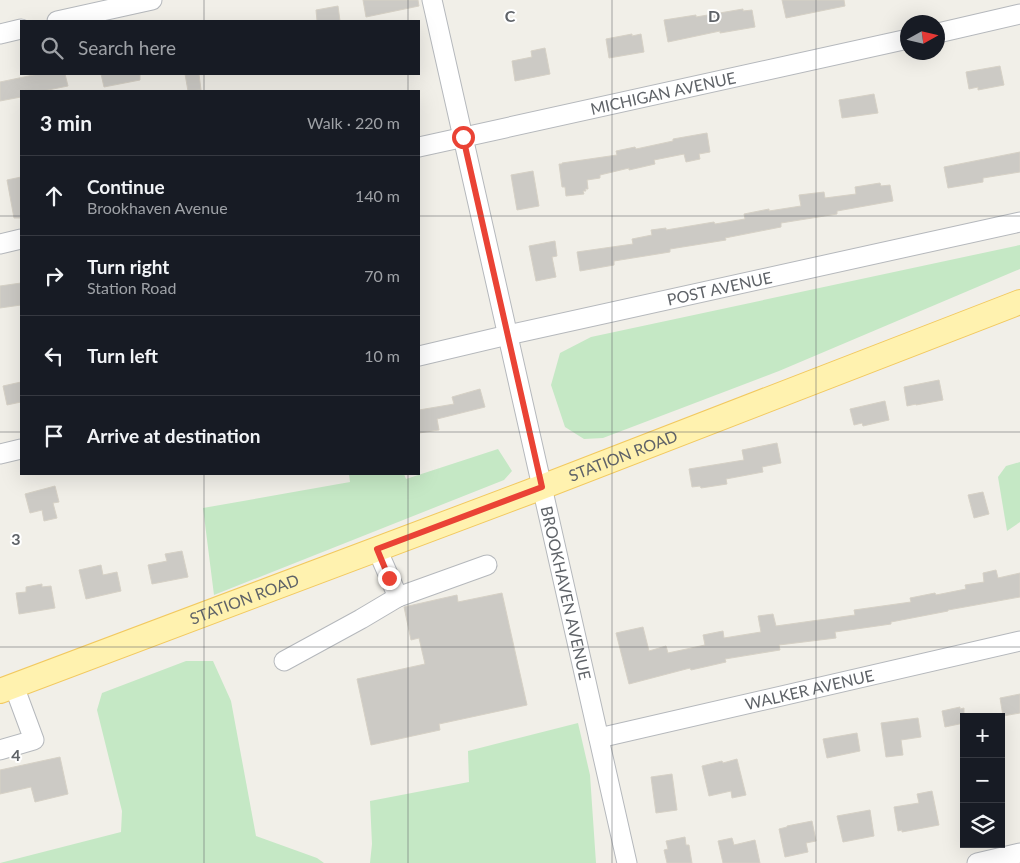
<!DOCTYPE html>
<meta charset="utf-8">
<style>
body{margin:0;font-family:Lato,sans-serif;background:#20242c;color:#f1f3f6}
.controls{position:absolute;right:15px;bottom:15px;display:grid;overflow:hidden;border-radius:0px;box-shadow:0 5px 20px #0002}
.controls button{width:45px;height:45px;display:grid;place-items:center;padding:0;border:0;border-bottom:1px solid #363941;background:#171b24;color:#f1f3f6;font:25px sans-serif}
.compass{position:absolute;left:900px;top:15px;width:45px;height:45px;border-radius:50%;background:#171b24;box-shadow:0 5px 20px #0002;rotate:82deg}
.stop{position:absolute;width:15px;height:15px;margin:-11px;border:4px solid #ea4335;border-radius:50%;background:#fff}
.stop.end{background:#ea4335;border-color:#fff;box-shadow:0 1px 5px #0008}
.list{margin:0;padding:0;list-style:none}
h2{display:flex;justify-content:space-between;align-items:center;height:65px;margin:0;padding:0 20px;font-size:21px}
h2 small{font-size:16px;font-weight:400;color:#9ea1a6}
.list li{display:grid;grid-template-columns:32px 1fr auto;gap:15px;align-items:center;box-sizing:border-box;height:80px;padding:0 20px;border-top:1px solid #363941}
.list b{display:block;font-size:19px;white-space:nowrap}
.list p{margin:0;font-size:16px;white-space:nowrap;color:#9ea1a6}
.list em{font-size:16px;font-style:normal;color:#9ea1a6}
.icon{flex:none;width:28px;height:28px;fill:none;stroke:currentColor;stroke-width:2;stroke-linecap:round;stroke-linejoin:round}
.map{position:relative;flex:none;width:1020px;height:863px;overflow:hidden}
.search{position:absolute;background:#171b24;box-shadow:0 5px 20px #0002;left:20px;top:20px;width:400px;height:55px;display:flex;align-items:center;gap:12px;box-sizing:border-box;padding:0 18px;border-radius:0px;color:#9ea1a6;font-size:19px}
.panel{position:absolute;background:#171b24;box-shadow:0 5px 20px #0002;left:20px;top:90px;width:400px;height:385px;border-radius:0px}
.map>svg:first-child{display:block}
</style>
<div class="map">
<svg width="1020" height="863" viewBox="0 0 1020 863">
<rect width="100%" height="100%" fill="#f1efe8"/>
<g fill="#c5e8c5">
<polygon points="1020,245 1020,269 779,371 603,438 584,439 565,427 551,385 560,353 591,337"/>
<polygon points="498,449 512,471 504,480 214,595 203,508 350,482 349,474 404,474 406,479"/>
<polygon points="1020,462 1020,522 1007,531 998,477 1006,466"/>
<polygon points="186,661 213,661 231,701 256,836 317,858 324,863 0,863 121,832 122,811 97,710 102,693"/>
<polygon points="578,723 590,775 596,863 370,863 372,844 370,801 469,782 468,751"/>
</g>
<g fill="#cccac5" stroke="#d6d1c6">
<polygon points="363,0 418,0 419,6 366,17"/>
<polygon points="782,0 844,0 845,6 786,18"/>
<polygon points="338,6 340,21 317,21 316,10"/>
<polygon points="743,9 743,11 752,10 755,27 720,33 720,31 668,42 664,20 696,15 696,17"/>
<polygon points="632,34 632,36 641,34 644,52 609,58 606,39"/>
<polygon points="545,48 550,74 515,81 512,61 532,57 531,51"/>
<polygon points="1000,66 1004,85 978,90 978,87 969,89 966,72"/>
<polygon points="38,74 65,74 68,86 43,91 21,91 21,97 0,101 0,82"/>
<polygon points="101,74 140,74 140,80 104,87"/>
<polygon points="185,74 199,74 201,90 188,91"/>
<polygon points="874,94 878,113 842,118 839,100"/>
<polygon points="707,133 710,152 699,154 700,159 686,162 684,154 654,160 655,164 629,170 629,168 600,175 600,178 587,180 588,189 585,189 586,191 583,191 584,194 566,196 565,187 562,187 559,164 562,164 562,163 617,155 616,151 635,147 636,149 673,141 673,139"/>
<polygon points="1020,152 1020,172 983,178 983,182 948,188 944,167"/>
<polygon points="533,171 539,206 517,210 511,175"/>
<polygon points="21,177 21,218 14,218 7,180"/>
<polygon points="880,183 881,186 890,185 893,201 837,211 837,214 781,223 781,227 725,238 726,240 670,249 670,252 614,261 614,265 580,271 577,252 633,244 632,239 652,235 651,230 666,228 666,230 714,222 715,224 745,219 744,214 769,209 769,211 801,206 799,195 824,192 825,198 856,194 855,187"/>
<polygon points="555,241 557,256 552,257 556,277 536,281 529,246"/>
<polygon points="21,283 21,305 0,308 0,286"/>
<polygon points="939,380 943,400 916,405 916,404 907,406 904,387"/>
<polygon points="21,382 21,402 7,405 3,386"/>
<polygon points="480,389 485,407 437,419 439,430 419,433 419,410 454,404 452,397"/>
<polygon points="885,401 889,420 863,426 862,423 854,425 850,409"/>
<polygon points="777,443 781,463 762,467 763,472 726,479 727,484 701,488 700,486 692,487 689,469 744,460 742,450"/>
<polygon points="55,486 59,502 53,503 57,518 44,521 42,510 30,513 25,494"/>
<polygon points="983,492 989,514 974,518 968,495"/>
<polygon points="182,551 188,577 152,584 148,565 167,561 165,554"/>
<polygon points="101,565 103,575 117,572 121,591 86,599 79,570"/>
<polygon points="996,570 998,578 1020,573 1020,597 948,610 948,611 891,622 891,624 835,632 836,638 779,645 780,650 725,659 726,662 691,670 690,668 629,684 616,633 643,627 649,651 666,646 668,653 705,645 703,635 723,631 724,638 761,632 758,616 773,614 776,626 855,615 854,610 911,602 910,598 935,593 936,595 966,589 965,585 984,582 983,573"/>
<polygon points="42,584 42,587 51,586 55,608 19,614 16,593 26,592 26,587"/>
<polygon points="502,593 527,705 439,724 440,730 371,745 357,679 425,664 419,638 411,640 404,607 457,595 458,602"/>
<polygon points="1020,694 1020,713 1003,716 1000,698"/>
<polygon points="960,707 960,709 964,708 964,723 945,727 942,711"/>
<polygon points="918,718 921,737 901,740 903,755 886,757 881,723"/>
<polygon points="857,733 860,751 827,758 823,739"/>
<polygon points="60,757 68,794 35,802 31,787 0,794 0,770"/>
<polygon points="737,759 746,795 732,798 731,791 709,796 702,766 722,761 723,763"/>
<polygon points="672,774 677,810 656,813 651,777"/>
<polygon points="932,791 939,825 902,832 902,830 898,831 894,807 919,803 917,794"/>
<polygon points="870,810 874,836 843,842 837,816"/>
<polygon points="812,821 816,841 806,843 808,852 785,857 779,829 787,827 787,826"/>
<polygon points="685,837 686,845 689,845 692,863 667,863 664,850 668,849 666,841"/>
<polygon points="732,838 734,845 755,840 760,863 723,863 718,841"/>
</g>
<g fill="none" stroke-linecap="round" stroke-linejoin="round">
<g stroke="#b5b8bc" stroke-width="21">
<g id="minor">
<path id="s1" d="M432,0L627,863"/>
<polyline points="57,21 152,0"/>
<polyline points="938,33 1020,14"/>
<polyline points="0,34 21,29"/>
<path id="s2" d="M419,147L908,39"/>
<polyline points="0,244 21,239"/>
<path id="s3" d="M419,356L508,335L1020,222"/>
<polyline points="0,454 21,449"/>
<polyline points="377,549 398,597 487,565"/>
<polyline points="284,661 361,619 398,597"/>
<path id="s4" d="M599,738L1020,641"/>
<polyline points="0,750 34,740 14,686"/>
<polyline points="977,863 1020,853"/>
</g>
</g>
<g stroke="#f2c960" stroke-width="26">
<g id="major">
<path id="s5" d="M0,691L529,492L1020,302"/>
</g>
</g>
<use href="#minor" stroke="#fff" stroke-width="19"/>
<use href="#major" stroke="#fff2af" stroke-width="24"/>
</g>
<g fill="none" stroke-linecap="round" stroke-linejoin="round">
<polyline stroke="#ea4335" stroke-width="6" points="389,578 377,549 542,487 463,137"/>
</g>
<path fill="none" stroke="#5f6368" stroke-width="1" stroke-opacity="0.55" d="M204,0V21M408,0V21M612,0V863M816,0V863M204,74V91M408,74V91M0,216H21M419,216H1020M0,432H21M419,432H1020M204,474V863M408,474V863M0,647H1020"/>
<g text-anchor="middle" stroke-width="4" stroke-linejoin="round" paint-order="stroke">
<g font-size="16" fill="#5f6368" stroke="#fff">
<text dy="6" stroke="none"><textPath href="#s2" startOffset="250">MICHIGAN AVENUE</textPath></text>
<text dy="6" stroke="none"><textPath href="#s3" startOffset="308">POST AVENUE</textPath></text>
<text dy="6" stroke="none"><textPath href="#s5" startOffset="666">STATION ROAD</textPath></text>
<text dy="6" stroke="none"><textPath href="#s1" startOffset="608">BROOKHAVEN AVENUE</textPath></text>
<text dy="6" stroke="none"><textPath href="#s5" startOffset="261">STATION ROAD</textPath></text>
<text dy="6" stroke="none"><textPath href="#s4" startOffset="216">WALKER AVENUE</textPath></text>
</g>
</g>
<g font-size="16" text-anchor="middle" font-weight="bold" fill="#5f6368" stroke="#fff" stroke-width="4" stroke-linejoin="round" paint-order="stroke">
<text x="510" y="22">C</text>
<text x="714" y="22">D</text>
<text x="16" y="545">3</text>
<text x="16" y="761">4</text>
</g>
</svg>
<div class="controls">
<button>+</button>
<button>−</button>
<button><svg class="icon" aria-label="layers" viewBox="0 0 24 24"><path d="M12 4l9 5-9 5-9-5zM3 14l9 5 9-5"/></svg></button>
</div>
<svg class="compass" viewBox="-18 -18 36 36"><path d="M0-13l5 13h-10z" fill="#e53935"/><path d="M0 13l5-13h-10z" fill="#9ea1a6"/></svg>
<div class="stop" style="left:463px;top:137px"></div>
<div class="stop end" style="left:389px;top:578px"></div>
<div class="search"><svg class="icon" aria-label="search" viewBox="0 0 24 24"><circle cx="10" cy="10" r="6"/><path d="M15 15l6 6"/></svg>Search here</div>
<section class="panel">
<h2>3 min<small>Walk · 220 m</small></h2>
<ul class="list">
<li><svg class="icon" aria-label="ahead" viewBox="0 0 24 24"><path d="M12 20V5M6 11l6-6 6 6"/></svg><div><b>Continue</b><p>Brookhaven Avenue</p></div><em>140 m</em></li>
<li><svg class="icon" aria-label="right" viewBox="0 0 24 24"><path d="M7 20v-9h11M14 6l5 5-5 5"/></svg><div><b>Turn right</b><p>Station Road</p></div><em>70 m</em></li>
<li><svg class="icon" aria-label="left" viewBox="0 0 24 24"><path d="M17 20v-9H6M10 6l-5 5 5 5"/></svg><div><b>Turn left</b></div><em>10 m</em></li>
<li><svg class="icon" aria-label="arrive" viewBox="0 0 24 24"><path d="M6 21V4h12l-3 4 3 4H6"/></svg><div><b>Arrive at destination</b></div></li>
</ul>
</section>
</div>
